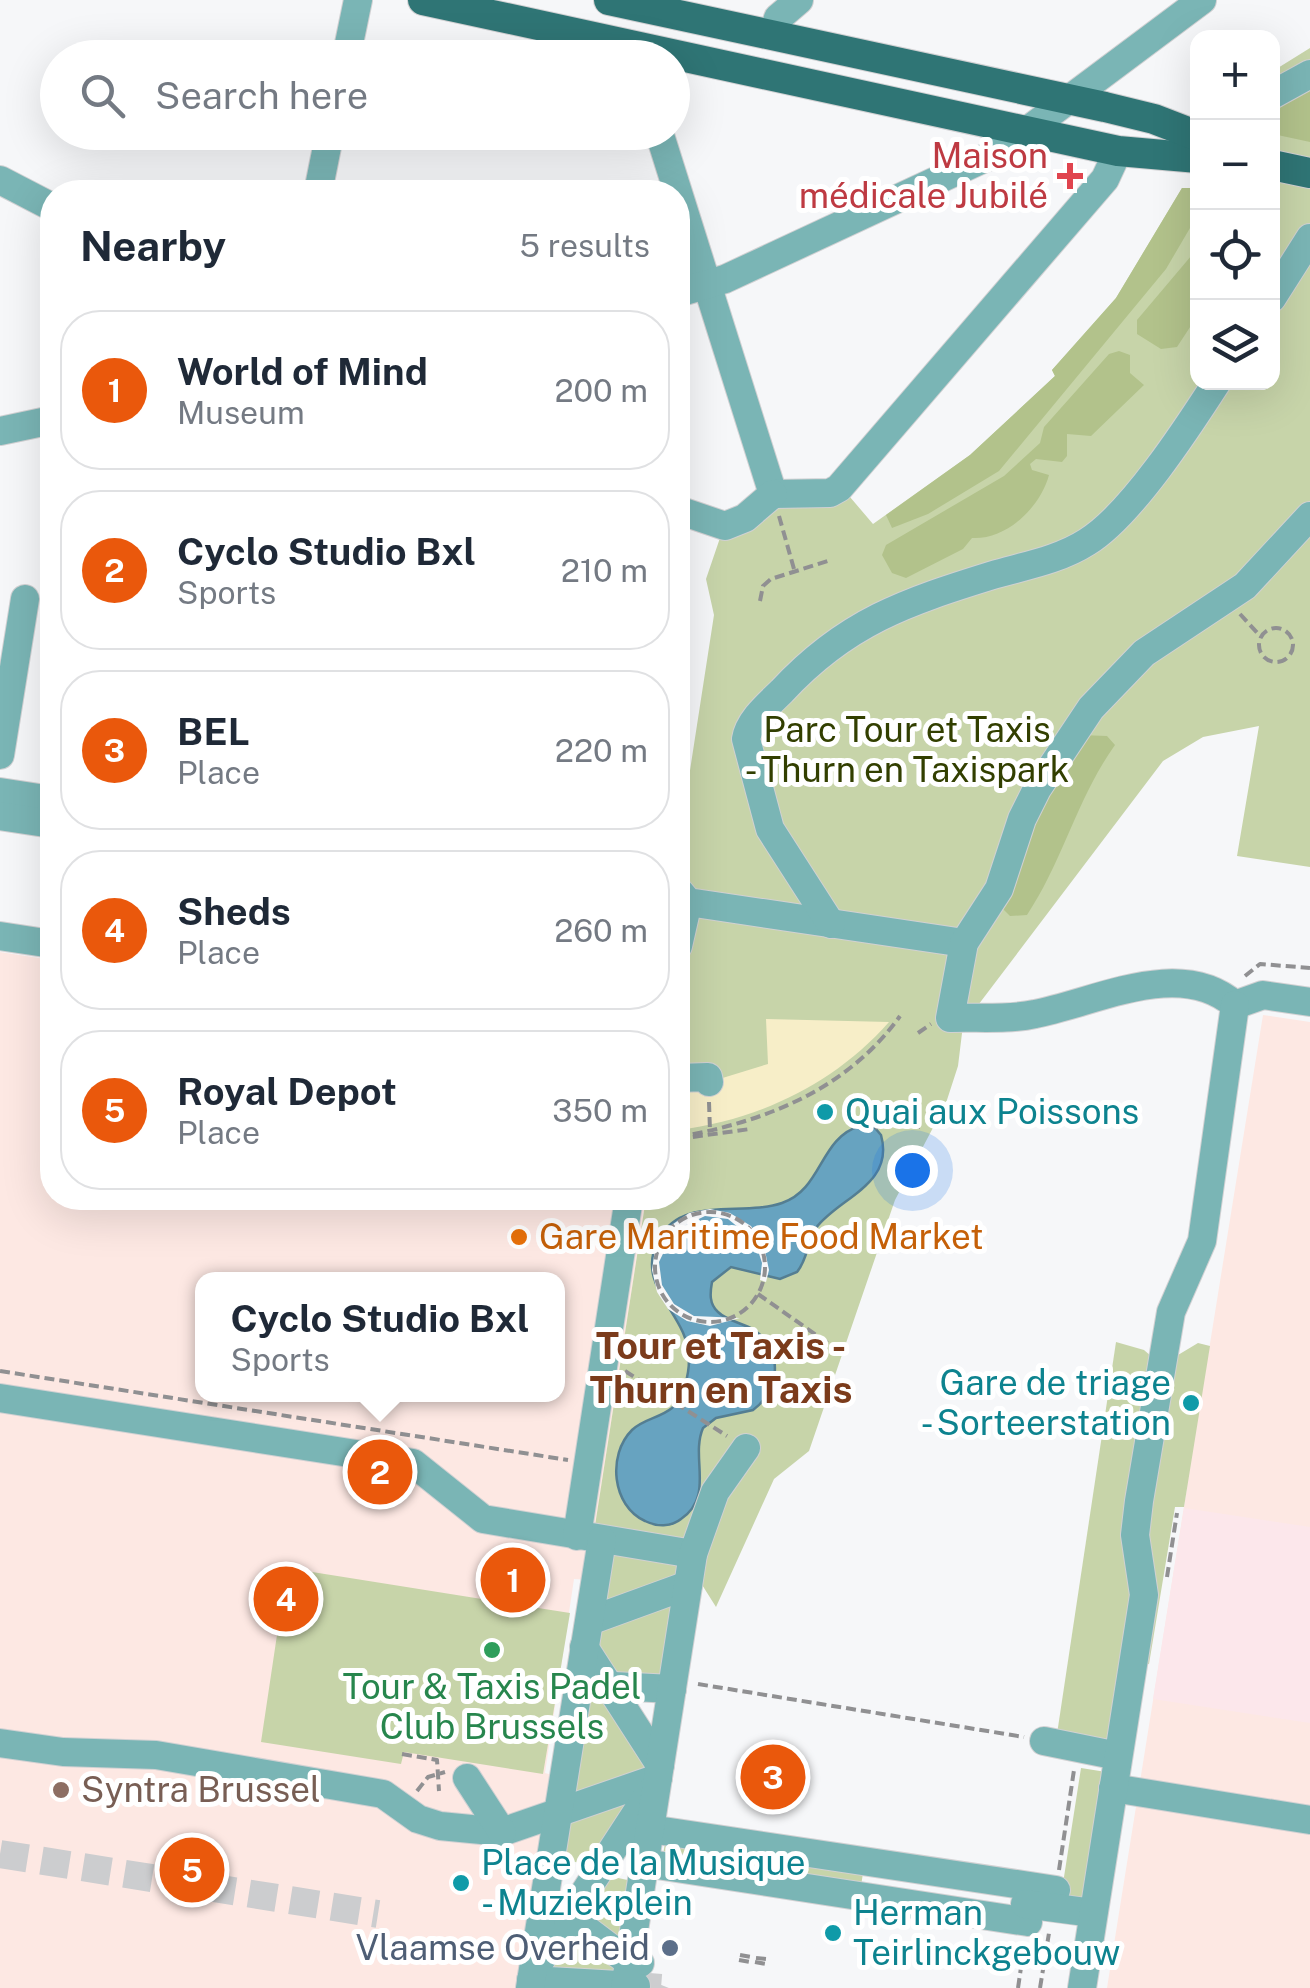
<!DOCTYPE html>
<meta charset="utf-8">
<style>
body{margin:0;font-family:"Public Sans",sans-serif;background:#f6f6f7;color:#1f2937}
.controls{position:absolute;right:30px;top:30px;display:grid;overflow:hidden;border-radius:20px;box-shadow:0 10px 40px #0002}
.controls button{width:90px;height:90px;display:grid;place-items:center;padding:0;border:0;border-bottom:2px solid #e0e1e3;background:#fff;color:#1f2937;font:50px sans-serif}
.you{position:absolute;left:912px;top:1170px;width:35px;height:35px;margin:-25px;border:8px solid #fff;border-radius:50%;background:#1a73e8;box-shadow:0 0 0 15px #1a73e833}
.badge{display:grid;place-items:center;width:65px;height:65px;border-radius:50%;background:#ea580c;color:#fff;font-size:32px;font-weight:700}
.pin{position:absolute;translate:-50% -50%;border:5px solid #fff;box-shadow:0 2px 10px #0006}
.popup{position:absolute;left:195px;top:1272px;width:370px;height:130px;box-sizing:border-box;display:grid;place-content:center;border-radius:20px;background:#fff;filter:drop-shadow(0 2px 8px #0005);font-size:32px;white-space:nowrap;color:#747a83}
.popup b{font-size:38px;color:#1f2937}
.popup::after{content:'';position:absolute;left:50%;top:100%;margin-left:-20px;border:20px solid transparent;border-top-color:#fff}
.list{margin:0;padding:0;list-style:none}
h2{display:flex;justify-content:space-between;align-items:center;height:130px;margin:0;padding:0 40px;font-size:42px}
h2 small{font-size:32px;font-weight:400;color:#747a83}
.list li{display:grid;grid-template-columns:65px 1fr auto;gap:30px;align-items:center;box-sizing:border-box;height:160px;margin:0 20px 20px;padding:0 20px;border:2px solid #e0e1e3;border-radius:40px}
.list b{display:block;font-size:38px;white-space:nowrap}
.list p{margin:0;font-size:32px;white-space:nowrap;color:#747a83}
.list em{font-size:32px;font-style:normal;color:#747a83}
.icon{flex:none;width:55px;height:55px;fill:none;stroke:currentColor;stroke-width:2;stroke-linecap:round;stroke-linejoin:round}
.map{position:relative;flex:none;width:1310px;height:1988px;overflow:hidden}
.search{position:absolute;background:#fff;box-shadow:0 10px 40px #0002;left:40px;top:40px;width:650px;height:110px;display:flex;align-items:center;gap:25px;box-sizing:border-box;padding:0 35px;border-radius:55px;color:#747a83;font-size:38px}
.panel{position:absolute;background:#fff;box-shadow:0 10px 40px #0002;left:40px;top:180px;width:650px;height:1030px;border-radius:40px}
.map>svg:first-child{display:block}
</style>
<div class="map">
<svg width="1310" height="1988" viewBox="0 0 1310 1988">
<rect width="100%" height="100%" fill="#f6f7f9"/>
<g fill="#fde8e3" fill-rule="evenodd">
<path d="M0,952L52,960V1198H646L594,1532L592,1580L574,1579L545,1773L556,1776L523,1988H0ZM202,1280H558V1394H202Z"/>
<polygon points="1263,1015 1310,1022 1310,1988 1107,1988 1187,1488 1185,1381 1208,1356"/>
</g>
<polygon fill="#fce7eb" points="1184,1508 1310,1527 1310,1723 1153,1699"/>
<g fill="#c7d4a9">
<polygon points="1310,48 1310,867 1237,856 1259,726 1203,737 1163,761 963,1025 958,1066 946,1103 895,1200 809,1451 774,1479 716,1607 699,1580 596,1616 594,1532 646,1198 678,1198 678,998 691,911 678,895 678,848 714,615 706,579 721,535 772,508 844,490 873,524 970,455 1055,376 1052,370 1116,298 1182,188 1197,188 1198,382 1272,382 1273,71"/>
<polygon points="1116,1342 1144,1350 1152,1357 1135,1582 1109,1744 1057,1734"/>
<polygon points="1198,1343 1210,1346 1184,1507 1175,1507 1149,1664 1143,1663 1148,1529 1174,1367 1178,1355"/>
<polygon points="287,1568 570,1613 543,1774 404,1752 401,1764 261,1742"/>
<polygon points="677,1592 662,1685 610,1682 590,1651 595,1622"/>
<polygon points="585,1686 607,1688 651,1757 648,1779 566,1809"/>
<polygon points="1081,1768 1106,1772 1085,1901 1061,1896"/>
<polygon points="646,1785 597,1867 558,1858 564,1816"/>
<polygon points="666,1837 864,1867 860,1892 662,1861"/>
<polygon points="600,1874 632,1881 620,1952 573,1916"/>
<polygon points="568,1921 619,1959 615,1982 539,1978"/>
</g>
<g fill="#b2c28b">
<polygon points="1310,79 1310,142 1273,134 1272,101"/>
<polygon points="1182,188 1198,188 1190,228 1166,269 999,471 928,514 892,528 886,515 970,455 1055,376 1052,370 1116,298"/>
<polygon points="1197,249 1197,312 1190,317 1194,321 1177,347 1161,349 1137,334 1137,320"/>
<path d="M1119,351L1130,355V373L1144,385L1091,436L1067,434V456L1062,462L1036,459L1030,464L1032,470L1049,475C1040,508 1006,540 972,538L963,549L906,578L892,573L882,555L886,545L1004,476L1040,443L1044,427L1109,354Z"/>
<path d="M1080,735L1107,736L1115,745C1077,798 1063,861 1027,915L1010,916L1002,908L1022,839Z"/>
</g>
<path fill="#f7eec8" d="M766,1019L889,1022C833,1085 760,1119 678,1130V1086L716,1080L768,1064Z"/>
<path fill="#67a3c0" stroke="#547e92" stroke-width="2.5" d="M860,1126L875,1128L881,1135C895,1185 838,1198 816,1228C807,1242 808,1259 797,1272L780,1279L731,1267L712,1282C710,1293 709,1304 718,1312C727,1321 743,1323 754,1330C784,1350 780,1390 753,1410L716,1418L703,1428C690,1458 715,1496 681,1519C671,1527 657,1527 645,1521C612,1506 607,1455 632,1430C643,1419 660,1418 672,1408C684,1396 689,1375 689,1359C689,1313 634,1289 658,1240C682,1194 742,1217 782,1203C823,1189 819,1138 860,1126Z"/>
<polygon fill="#f6f7f9" points="710,1209 730,1213 751,1226 764,1246 769,1270 766,1282 760,1280 762,1263 755,1241 728,1219 705,1216 674,1231 659,1262 662,1285 674,1304 694,1316 740,1318 710,1326 687,1321 668,1309 657,1292 652,1270 655,1249 666,1229 689,1213"/>
<g fill="none" stroke-linecap="round" stroke-linejoin="round">
<g stroke="#cccdcf" stroke-width="28" stroke-dasharray="28 14" stroke-linecap="butt">
<polyline points="0,1854 378,1914"/>
<polyline points="636,1986 661,1988 663,1983"/>
</g>
<g stroke="#d1d1d3" stroke-width="30">
<g id="minor">
<polyline points="773,34 778,18 799,0"/>
<polyline points="346,58 358,0"/>
<polyline points="1272,95 1310,74"/>
<polyline points="659,132 773,494"/>
<polyline points="0,180 52,207"/>
<polyline points="318,192 330,132"/>
<polyline points="678,293 725,279 1000,151 1202,0"/>
<polyline points="1272,298 1310,238"/>
<polyline points="0,431 52,420"/>
<polyline points="773,494 830,493 839,488 1105,179 1118,151"/>
<polyline points="678,510 725,526 745,518 773,494"/>
<polyline points="0,755 25,599"/>
<polyline points="0,792 52,800"/>
<polyline points="0,816 52,824"/>
<polyline points="678,890 688,902 964,943"/>
<path d="M831,924L770,829L746,739C749,720 769,704 782,691C846,622 906,602 993,575C1024,566 1059,560 1087,542C1131,515 1188,427 1217,382"/>
<polyline points="0,936 52,944"/>
<polyline points="678,946 688,902"/>
<path d="M1235,1005C1180,957 1097,1002 1035,1014C1008,1020 978,1017 950,1018L964,943L999,889L1022,819L1037,789L1091,708L1144,653L1245,586L1310,516"/>
<polyline points="1235,1005 1263,995 1310,1002"/>
<polyline points="678,1078 708,1077 709,1082"/>
<polyline points="0,1398 413,1463 483,1519 693,1554"/>
<polyline points="577,1536 629,1198"/>
<polyline points="592,1620 688,1585"/>
<polyline points="584,1647 660,1765"/>
<polyline points="594,1685 672,1689"/>
<polyline points="1044,1741 1118,1756"/>
<polyline points="0,1743 63,1752 156,1755 383,1794 418,1819 440,1826 502,1832 658,1778"/>
<polyline points="467,1778 502,1832"/>
<polyline points="1113,1788 1310,1820"/>
<polyline points="650,1829 1056,1890"/>
<polyline points="644,1863 1028,1922"/>
<polyline points="1025,1904 1093,1913"/>
<polyline points="555,1906 629,1962 640,1963"/>
<polyline points="540,1961 650,1792"/>
<polyline points="531,1980 636,1986"/>
<polyline points="530,1988 602,1540"/>
<polyline points="625,1988 693,1554 715,1492 746,1448"/>
<polyline points="1082,1988 1144,1595 1135,1535 1139,1501 1171,1312 1202,1241 1235,1005"/>
</g>
</g>
<g stroke="#d1d1d3" stroke-width="32">
<g id="major">
<polyline points="423,0 1118,151 1198,158"/>
<polyline points="609,0 1105,107 1154,119 1198,136"/>
<polyline points="1272,165 1310,173"/>
</g>
</g>
<g stroke="#909092" stroke-width="4" stroke-dasharray="10 5" stroke-linecap="butt">
<polyline points="779,516 794,569"/>
<polyline points="760,601 763,586 771,579 831,560"/>
<polyline points="1240,614 1261,637"/>
<circle cx="1276" cy="645" r="17"/>
<polyline points="1245,976 1260,964 1310,968"/>
<polyline points="918,1033 931,1024"/>
<polyline points="709,1102 710,1131"/>
<polyline points="875,1128 888,1123 920,1127"/>
<path d="M678,1137C764,1122 847,1090 900,1016"/>
<polyline points="678,1139 750,1129"/>
<polyline points="678,1167 682,1167"/>
<circle cx="710" cy="1267" r="55"/>
<polyline points="758,1294 829,1344"/>
<polyline points="0,1371 568,1460"/>
<polyline points="625,1371 727,1436"/>
<polyline points="1167,1577 1177,1513"/>
<polyline points="698,1684 1024,1737"/>
<polyline points="402,1754 437,1760 439,1791"/>
<polyline points="417,1791 428,1777 445,1772"/>
<polyline points="1059,1870 1074,1770"/>
<polyline points="740,1955 751,1957"/>
<polyline points="756,1958 767,1959"/>
<polyline points="739,1960 750,1962"/>
<polyline points="755,1962 766,1964"/>
<polyline points="1018,1988 1024,1947"/>
<polyline points="1040,1988 1049,1933"/>
</g>
<use href="#minor" stroke="#7ab5b5" stroke-width="28"/>
<use href="#major" stroke="#2f7575" stroke-width="30"/>
</g>
<path fill="#e0444e" stroke="#fff" stroke-width="4" d="M1065 161h10v10h10v10h-10v10h-10v-10h-10v-10h10z"/>
<g fill="#0f9aa8" stroke="#fff" stroke-width="4">
<circle cx="825" cy="1112" r="10"/>
<circle cx="1191" cy="1403" r="10"/>
<circle cx="461" cy="1883" r="10"/>
<circle cx="833" cy="1933" r="10"/>
</g>
<circle fill="#e8710a" stroke="#fff" stroke-width="4" cx="519" cy="1237" r="10"/>
<circle fill="#2e9e5b" stroke="#fff" stroke-width="4" cx="492" cy="1650" r="10"/>
<circle fill="#8d6e63" stroke="#fff" stroke-width="4" cx="61" cy="1790" r="10"/>
<circle fill="#5c6f8a" stroke="#fff" stroke-width="4" cx="670" cy="1948" r="10"/>
<g text-anchor="middle" stroke-width="10" stroke-linejoin="round" paint-order="stroke">
<g font-size="35" fill="#be3a42" stroke="#fff" text-anchor="end">
<text x="1048" y="168">Maison<tspan x="1048" dy="40">médicale Jubilé</tspan></text>
</g>
<g font-size="35" fill="#323f00" stroke="#fff">
<text x="907" y="742">Parc Tour et Taxis<tspan x="907" dy="40">- Thurn en Taxispark</tspan></text>
</g>
<g font-size="35" fill="#0d838f" stroke="#fff" text-anchor="start">
<text x="845" y="1124">Quai aux Poissons</text>
<text x="1171" y="1395" text-anchor="end">Gare de triage<tspan x="1171" dy="40">- Sorteerstation</tspan></text>
<text x="481" y="1875">Place de la Musique<tspan x="481" dy="40">- Muziekplein</tspan></text>
<text x="853" y="1925">Herman<tspan x="853" dy="40">Teirlinckgebouw</tspan></text>
</g>
<g font-size="35" fill="#c56008" stroke="#fff" text-anchor="start">
<text x="539" y="1249">Gare Maritime Food Market</text>
</g>
<g font-size="35" fill="#27864d" stroke="#fff">
<text x="492" y="1699">Tour &amp; Taxis Padel<tspan x="492" dy="40">Club Brussels</tspan></text>
</g>
<g font-size="35" fill="#785e54" stroke="#fff" text-anchor="start">
<text x="81" y="1802">Syntra Brussel</text>
</g>
<g font-size="35" fill="#4e5e75" stroke="#fff" text-anchor="end">
<text x="650" y="1960">Vlaamse Overheid</text>
</g>
<g font-size="38" font-weight="bold" fill="#7b3b1b" stroke="#fff">
<text x="721" y="1359">Tour et Taxis -<tspan x="721" dy="44">Thurn en Taxis</tspan></text>
</g>
</g>
</svg>
<div class="controls">
<button>+</button>
<button>−</button>
<button><svg class="icon" aria-label="locate" viewBox="0 0 24 24"><circle cx="12" cy="12" r="6"/><path d="M12 2v4M12 18v4M2 12h4M18 12h4"/></svg></button>
<button><svg class="icon" aria-label="layers" viewBox="0 0 24 24"><path d="M12 4l9 5-9 5-9-5zM3 14l9 5 9-5"/></svg></button>
</div>
<div class="you"></div>
<div class="pin badge" style="left:513px;top:1580px">1</div>
<div class="pin badge" style="left:380px;top:1472px">2</div>
<div class="popup"><b>Cyclo Studio Bxl</b>Sports</div>
<div class="pin badge" style="left:773px;top:1777px">3</div>
<div class="pin badge" style="left:286px;top:1599px">4</div>
<div class="pin badge" style="left:192px;top:1870px">5</div>
<div class="search"><svg class="icon" aria-label="search" viewBox="0 0 24 24"><circle cx="10" cy="10" r="6"/><path d="M15 15l6 6"/></svg>Search here</div>
<section class="panel">
<h2>Nearby<small>5 results</small></h2>
<ul class="list">
<li><span class="badge">1</span><div><b>World of Mind</b><p>Museum</p></div><em>200 m</em></li>
<li><span class="badge">2</span><div><b>Cyclo Studio Bxl</b><p>Sports</p></div><em>210 m</em></li>
<li><span class="badge">3</span><div><b>BEL</b><p>Place</p></div><em>220 m</em></li>
<li><span class="badge">4</span><div><b>Sheds</b><p>Place</p></div><em>260 m</em></li>
<li><span class="badge">5</span><div><b>Royal Depot</b><p>Place</p></div><em>350 m</em></li>
</ul>
</section>
</div>
